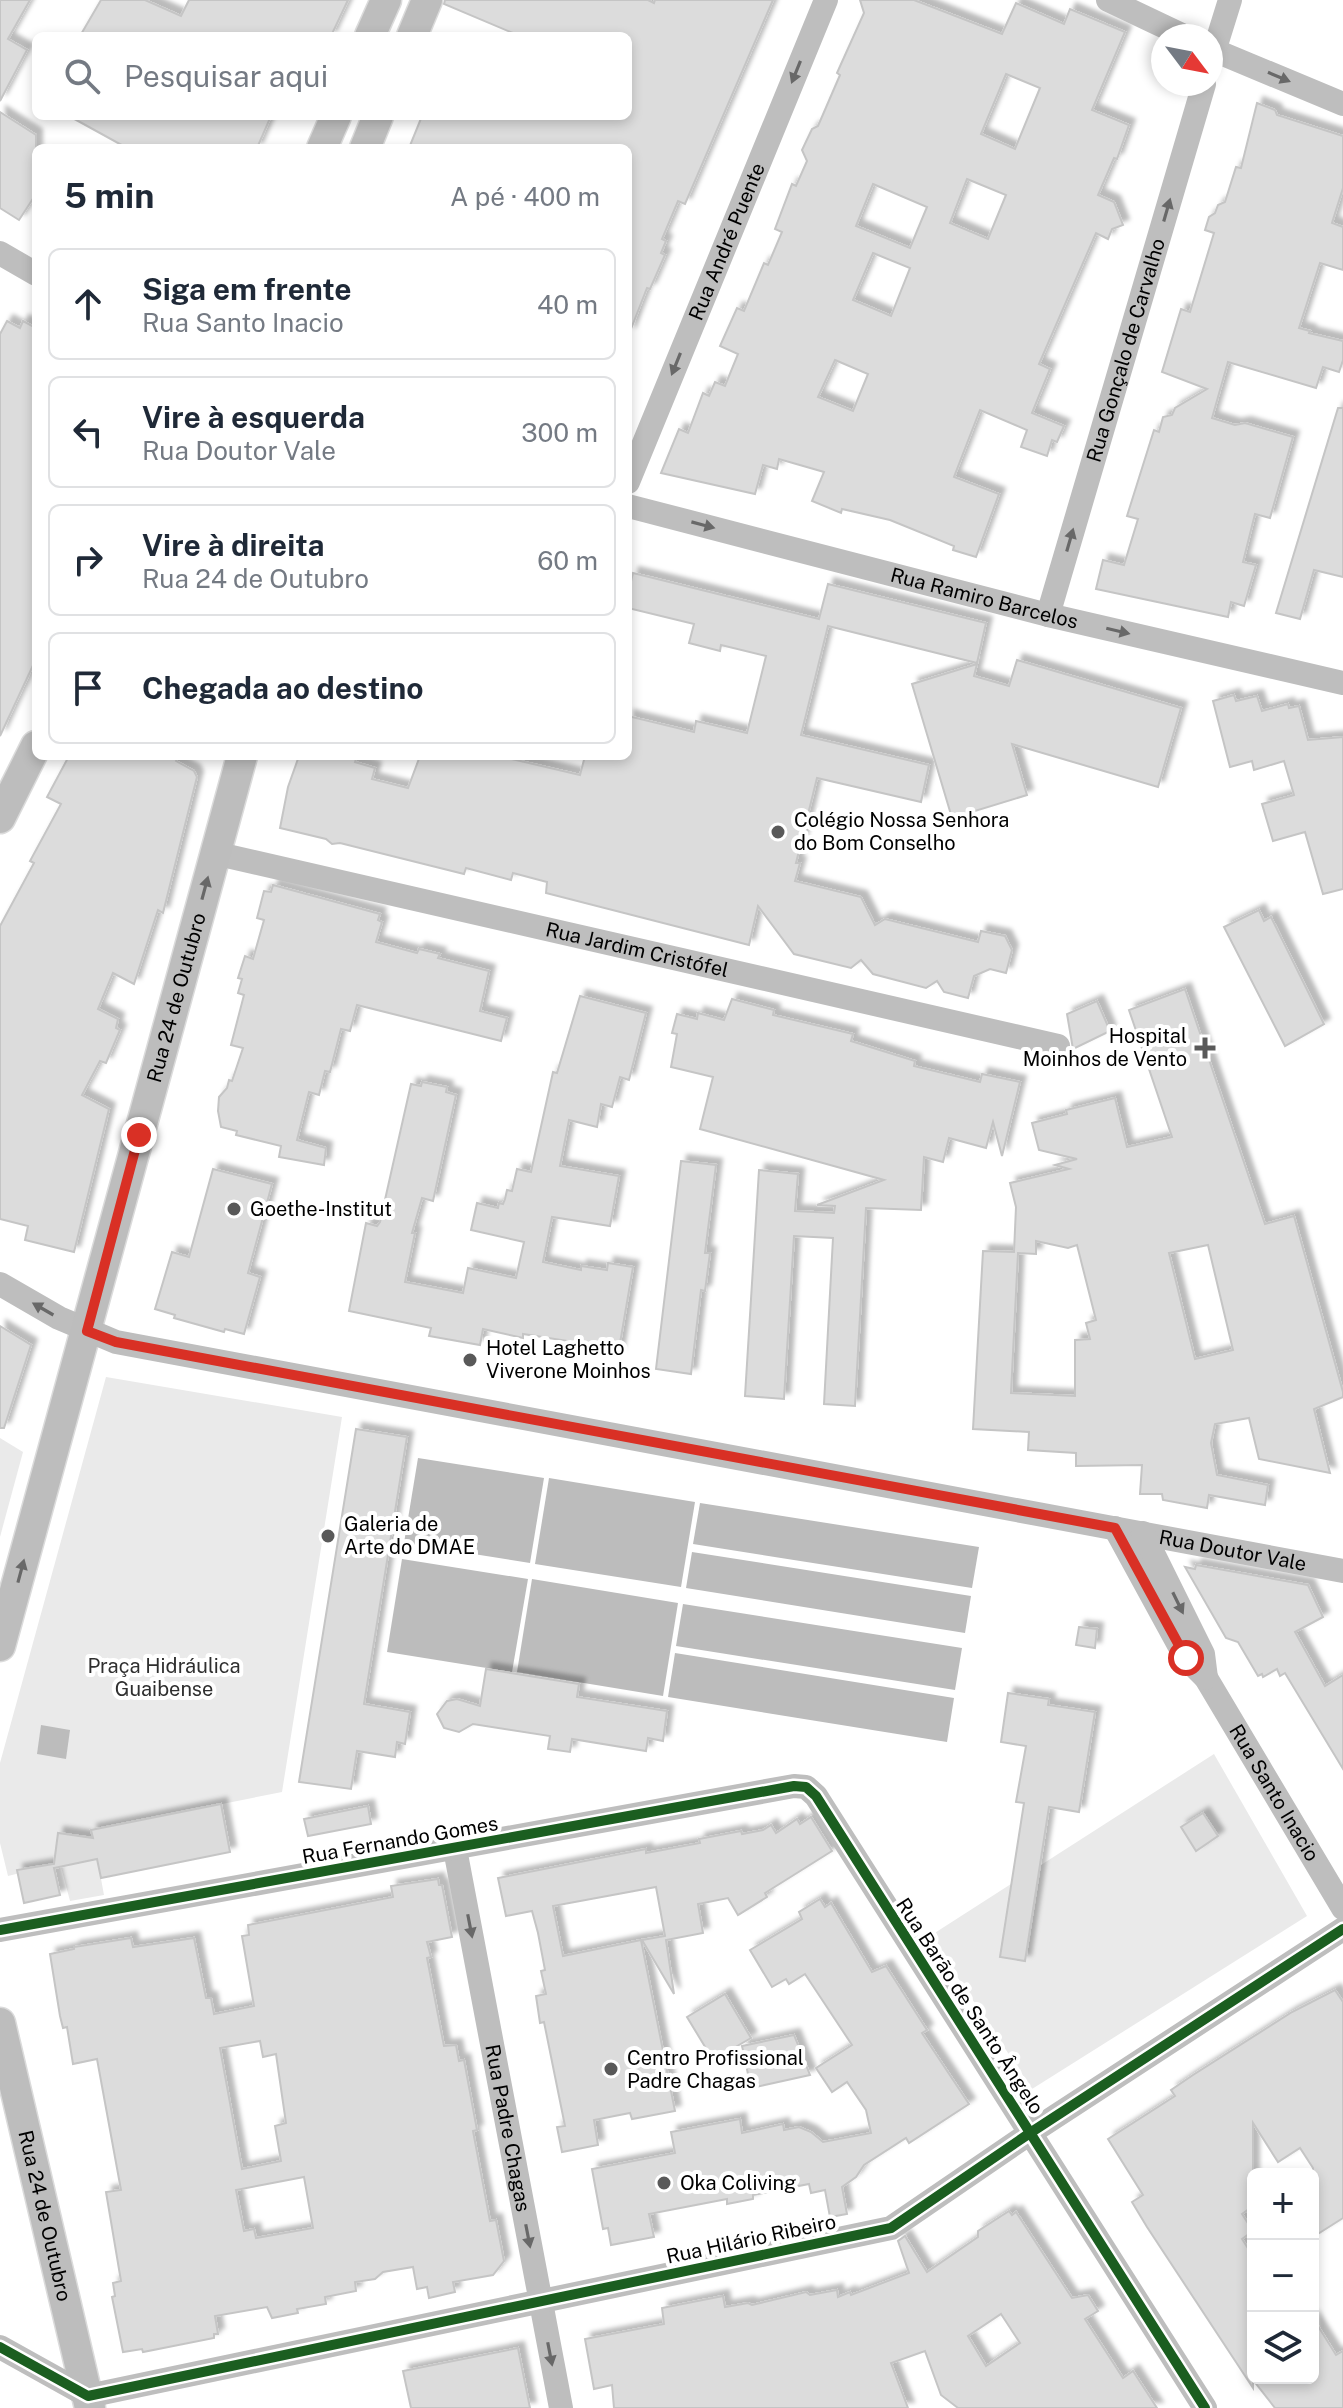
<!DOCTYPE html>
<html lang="pt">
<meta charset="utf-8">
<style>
body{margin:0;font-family:"Public Sans",sans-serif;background:#f6f6f7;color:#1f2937}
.controls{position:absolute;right:24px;bottom:24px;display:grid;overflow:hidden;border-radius:12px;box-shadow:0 4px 12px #0003}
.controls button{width:72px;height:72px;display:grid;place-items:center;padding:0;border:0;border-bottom:2px solid #e0e1e3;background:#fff;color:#1f2937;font:40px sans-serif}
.compass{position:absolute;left:1151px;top:24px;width:72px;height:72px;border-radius:50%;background:#fff;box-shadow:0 4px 12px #0003;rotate:122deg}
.stop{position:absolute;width:24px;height:24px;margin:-18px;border:6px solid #d93025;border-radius:50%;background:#fff}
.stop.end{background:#d93025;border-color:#fff;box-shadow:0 2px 8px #0008}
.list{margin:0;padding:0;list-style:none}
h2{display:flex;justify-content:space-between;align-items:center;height:104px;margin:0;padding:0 32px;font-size:34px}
h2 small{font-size:26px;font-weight:400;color:#747a83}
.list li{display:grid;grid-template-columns:52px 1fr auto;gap:24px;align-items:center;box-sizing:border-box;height:112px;margin:0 16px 16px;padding:0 16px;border:2px solid #e0e1e3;border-radius:12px}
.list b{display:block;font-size:30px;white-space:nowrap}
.list p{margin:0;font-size:26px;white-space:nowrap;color:#747a83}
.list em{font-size:26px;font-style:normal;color:#747a83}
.icon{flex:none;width:44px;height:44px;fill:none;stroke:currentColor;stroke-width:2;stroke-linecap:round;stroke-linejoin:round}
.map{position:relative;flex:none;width:1343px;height:2408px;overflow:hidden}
.search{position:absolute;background:#fff;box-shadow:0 4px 12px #0003;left:32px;top:32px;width:600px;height:88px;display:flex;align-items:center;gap:20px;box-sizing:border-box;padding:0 28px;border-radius:12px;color:#747a83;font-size:30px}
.panel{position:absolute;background:#fff;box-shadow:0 4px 12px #0003;left:32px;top:144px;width:600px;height:616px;border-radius:12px}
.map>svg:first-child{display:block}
</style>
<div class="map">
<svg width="1343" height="2408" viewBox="0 0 1343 2408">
<defs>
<filter id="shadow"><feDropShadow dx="6" dy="-6" stdDeviation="2" flood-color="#0004"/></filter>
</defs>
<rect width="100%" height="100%" fill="#fff"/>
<g fill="#eaeaea">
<polygon points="106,1377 342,1417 282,1792 92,1830 104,1895 70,1901 60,1863 8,1876 0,1843 0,1763"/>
<polygon points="0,1438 23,1452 0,1537"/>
<polygon points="1214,1754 1307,1916 1032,2089 930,1936"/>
</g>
<g fill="#bcbcbc">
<polygon points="418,1458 544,1478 530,1563 404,1543"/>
<polygon points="549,1478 695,1502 681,1587 535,1564"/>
<polygon points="700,1503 979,1547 972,1588 693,1544"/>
<polygon points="692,1552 971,1596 965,1633 686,1588"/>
<polygon points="402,1559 528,1579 512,1672 387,1652"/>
<polygon points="532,1579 678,1603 663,1696 517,1672"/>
<polygon points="683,1604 962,1648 955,1690 676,1646"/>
<polygon points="675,1653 954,1698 947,1742 668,1697"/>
<polygon points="41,1725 70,1730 66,1759 37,1754"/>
</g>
<g fill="#dcdcdc" stroke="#c5c5c5" stroke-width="2" fill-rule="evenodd" filter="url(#shadow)">
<polygon points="0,0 30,0 8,39 27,50 0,101"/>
<polygon points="101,0 145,0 181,16 189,0 348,0 331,36 80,36"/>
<polygon points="445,0 648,0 654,3 655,0 773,0 685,204 678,201 662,239 666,241 661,253 665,255 650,289 647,288 629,334 628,148 409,148 422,116 628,116 628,36 520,36 444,4"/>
<path d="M860,0H914L1002,34L1016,3L1064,24L1070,9L1125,32L1092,110L1129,125L1117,159L1114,158L1098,195L1114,202L1123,225L1112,229L1108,239L1096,233L1039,364L1050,369L1032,413L1064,426L1057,442L1052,440L1047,456L1021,447L1027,430L980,410L954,477L999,494L976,557L953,550L954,546L890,520L842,509L841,513L812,501L824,472L779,459L777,469L763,465L755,494L661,473L679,429L688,433L703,393L709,396L715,382L725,386L738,354L720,346L737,308L744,311L764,263L768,265L782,232L775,229L792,184L796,186L807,161L802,150L812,129L818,126L840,75L837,73L864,13ZM1006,74L1040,88L1015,149L981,134ZM967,179L1006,195L988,239L950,223ZM873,184L927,207L910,248L856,226ZM873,253L910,268L891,316L853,300ZM835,360L868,374L853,411L818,397Z"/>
<polygon points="1257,103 1275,110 1277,115 1343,136 1343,188 1332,223 1343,227 1343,270 1320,263 1299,328 1310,331 1309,333 1343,341 1343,360 1339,372 1323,367 1316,388 1228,362 1212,418 1235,425 1245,423 1293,437 1270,518 1255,514 1243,562 1256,565 1244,606 1231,602 1228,617 1096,589 1103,560 1124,565 1138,519 1127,516 1154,430 1159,432 1163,417 1172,415 1175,408 1207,389 1162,372 1181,309 1190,312 1214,233 1205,230 1209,217 1215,213 1218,205 1225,202 1236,167 1241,168"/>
<polygon points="0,112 36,135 36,194 19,220 0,208"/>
<polygon points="69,116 271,116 257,148 127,148"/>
<polygon points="7,321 20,328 23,321 36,328 36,659 0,736 0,334"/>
<polygon points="1338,408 1343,408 1343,577 1314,570 1300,619 1276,613"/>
<polygon points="633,573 819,619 828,584 986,623 977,663 828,626 801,735 929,765 921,802 817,778 796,863 800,863 795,881 861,897 875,925 885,919 978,942 981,931 1005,936 1012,950 1006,973 990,969 974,976 968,998 944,992 937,981 926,988 873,974 861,960 851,968 794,954 758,906 749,945 546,893 547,882 513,873 511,880 466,868 464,874 340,843 332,844 326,839 280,828 288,787 299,756 357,756 355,762 375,768 372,779 408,788 420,756 499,756 580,775 585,756 628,756 628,716 694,732 696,721 747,733 766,656 721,645 720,651 689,643 694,624 628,608 628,594"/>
<polygon points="1017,660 1181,708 1158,787 1012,744 1027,795 952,818 912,684 977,664 974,676 1009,686"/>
<polygon points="1234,695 1236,701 1257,696 1262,711 1288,704 1289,708 1299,706 1308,740 1343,737 1343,889 1323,894 1305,832 1273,841 1262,804 1294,795 1284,761 1254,770 1252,761 1230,767 1213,701"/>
<polygon points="69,756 179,756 176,761 194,771 197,777 163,913 158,910 134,984 113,973 98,1009 118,1019 116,1028 120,1030 106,1063 100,1061 82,1095 109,1109 74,1252 25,1240 28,1226 0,1219 0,926 34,863 30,861 61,804 47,797"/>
<polygon points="273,885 380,914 378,920 382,922 376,942 417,953 419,949 440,954 438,958 489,971 480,1011 507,1018 501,1041 357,1005 350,1031 341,1029 330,1072 325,1071 319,1095 309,1092 297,1140 326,1148 324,1165 279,1157 281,1146 236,1135 237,1131 221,1127 218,1111 219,1097 227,1088 229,1080 232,1081 243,1048 231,1045 244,995 238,993 242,979 238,978 245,956 253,959 264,920 257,918 264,891 271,892"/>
<polygon points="1259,910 1264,921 1271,917 1324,1024 1285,1046 1224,927"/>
<path d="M1185,989L1265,1224L1294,1216L1343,1392V1397L1314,1409L1330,1473L1259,1459L1249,1418L1215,1424L1211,1443L1217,1475L1268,1485L1265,1505L1209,1495L1207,1508L1163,1500L1162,1494H1140L1142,1465L1076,1466V1453L1028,1450L1029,1432L973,1429L983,1251L1014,1252L1016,1207L1010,1183L1069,1169L1055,1165L1077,1159L1039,1150L1032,1123L1067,1114L1066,1110L1115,1098L1127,1147L1172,1137L1129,1010ZM1036,1241L1068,1248L1077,1245L1096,1320L1086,1323L1090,1339L1075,1340V1396L1011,1393L1018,1253L1036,1254ZM1208,1245L1233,1350L1195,1359L1169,1253Z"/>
<polygon points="580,996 646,1013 629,1080 620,1077 612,1107 601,1104 597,1127 569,1120 560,1166 619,1176 610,1226 552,1217 543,1262 581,1270 581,1266 607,1270 608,1263 633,1267 618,1355 573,1346 574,1342 523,1334 523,1338 483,1329 480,1345 429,1336 431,1328 349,1311 366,1223 377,1226 380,1222 411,1084 421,1086 422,1082 447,1087 446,1092 456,1095 433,1201 422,1198 412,1233 415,1233 405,1282 463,1293 468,1268 516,1278 524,1242 471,1230 477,1203 498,1208 499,1203 503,1204 505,1199 507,1190 512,1191 517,1169 531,1172 553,1072 557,1073"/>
<polygon points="732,999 774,1010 773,1015 853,1034 851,1041 915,1061 914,1066 980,1082 982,1074 1020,1082 1002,1156 993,1122 986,1148 949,1138 943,1162 924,1157 921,1210 866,1208 855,1406 824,1404 833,1238 794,1236 784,1399 745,1396 759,1170 798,1174 795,1211 834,1213 835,1206 817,1205 884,1180 700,1129 713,1077 671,1067 677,1034 672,1033 677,1014 697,1019 698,1013 724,1020"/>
<polygon points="1097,1001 1110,1031 1073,1049 1067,1014"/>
<polygon points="681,1161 716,1165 705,1253 710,1253 705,1291 701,1290 691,1374 656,1369"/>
<polygon points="213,1169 272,1184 248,1273 260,1277 244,1334 225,1329 224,1332 174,1318 175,1315 155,1309 172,1252 189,1257"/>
<polygon points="0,1326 31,1345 4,1428 0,1428"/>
<polygon points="356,1429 407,1437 364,1704 410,1712 405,1744 397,1742 395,1757 357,1751 351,1789 299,1782"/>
<polygon points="1196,1565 1308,1585 1323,1617 1295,1632 1325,1686 1343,1675 1343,1769 1285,1673 1280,1676 1277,1669 1263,1677 1262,1674 1258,1676 1238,1642 1226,1638 1185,1567 1195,1569"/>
<polygon points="1079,1627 1097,1629 1095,1648 1076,1645"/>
<polygon points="486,1669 579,1684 577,1697 667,1711 663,1741 648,1738 646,1751 572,1739 570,1752 548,1749 550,1736 473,1724 459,1732 444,1728 437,1714 447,1701 457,1699 480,1706"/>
<polygon points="1008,1693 1049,1699 1048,1705 1095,1712 1079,1812 1049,1807 1025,1961 1000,1957 1024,1803 1016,1802 1026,1746 1001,1742"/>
<polygon points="221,1804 230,1852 101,1878 97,1859 54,1868 60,1895 24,1903 17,1870 54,1864 58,1833 93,1838 91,1830"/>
<polygon points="368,1806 371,1824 308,1836 304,1819"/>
<polygon points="1203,1813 1218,1836 1196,1851 1181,1827"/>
<polygon points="811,1817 832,1851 765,1893 767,1897 738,1915 728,1898 698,1904 703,1933 666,1940 674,1994 642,1940 665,1936 656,1887 553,1906 563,1956 641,1940 675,2111 632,2119 630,2113 594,2120 598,2145 562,2152 557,2127 565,2126 544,2022 540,2023 536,1996 546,1994 541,1971 545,1970 538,1933 532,1911 506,1916 498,1878 646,1849 646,1853 700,1843 699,1839 741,1831 742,1834 763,1830 771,1825 776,1833 797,1819 800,1824"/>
<path d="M438,1879L439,1885H442L452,1937L427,1942L431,1957L427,1958L444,2046L456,2045L459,2061L464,2060L477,2130L473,2131L490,2221L496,2220L504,2261L493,2275L453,2282L455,2292L429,2298L427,2287L417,2289L413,2267L383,2272L375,2279L355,2282L356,2291L325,2297L326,2304L297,2309L298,2313L272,2318L267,2307L215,2316L218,2334H214V2338L143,2352L142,2349L123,2352L112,2297L115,2296L113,2283L121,2281L106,2192L121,2190L97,2059L73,2064L67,2027L63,2028L60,2016L50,1954L74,1949V1947L131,1938L133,1947L194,1938L206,1998H211L214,2014L254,2006L242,1936L249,1935L248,1925L393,1897L391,1886ZM260,2041L263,2057L276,2054L286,2123L275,2126L281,2161L242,2169L220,2048ZM304,2177L313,2228L256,2238L254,2229L244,2231L236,2190Z"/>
<polygon points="820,1899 825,1907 831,1903 872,1972 886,1966 927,2030 922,2033 969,2104 909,2143 906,2138 864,2165 856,2177 842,2187 847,2214 830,2217 825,2190 811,2193 809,2184 753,2195 753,2199 727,2204 727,2199 649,2214 654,2237 611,2245 608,2228 603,2229 592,2169 675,2153 671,2132 740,2119 742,2133 783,2124 784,2130 799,2127 811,2132 823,2142 871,2133 866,2110 847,2082 832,2092 816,2068 852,2045 805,1974 789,1984 786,1979 772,1987 750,1950 802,1919 799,1912"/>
<polygon points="1335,1990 1343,2002 1343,2218 1313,2237 1313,2168 1300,2148 1278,2162 1253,2123 1253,2206 1242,2214 1253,2231 1242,2239 1253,2256 1253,2378 1313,2378 1313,2318 1336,2355 1343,2351 1343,2408 1275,2408 1253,2380 1253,2388 1147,2227 1132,2202 1143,2195 1108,2139 1175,2096 1171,2090 1193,2075 1292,2012"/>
<polygon points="725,1994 751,2038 713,2060 687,2017"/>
<polygon points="794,2035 810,2075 751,2088 742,2046"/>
<path d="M1009,2211L1012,2215L1016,2212L1072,2298L1088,2295L1098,2311L1085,2319L1123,2378L1133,2371L1157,2408H958L941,2395L925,2351L891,2363L908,2408H614L612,2385L594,2389L585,2339L664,2324L662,2308L723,2296L725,2307L748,2303L752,2305L806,2292L810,2295L837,2290L838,2297L850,2292L851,2295L909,2273L898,2241L905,2236L927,2272L978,2237V2231ZM1001,2314L1020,2343L986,2366L968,2336Z"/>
<polygon points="518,2348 530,2408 411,2408 403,2371"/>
</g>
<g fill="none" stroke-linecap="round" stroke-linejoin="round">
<g stroke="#dbdbdb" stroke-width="33">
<g id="major">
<polyline points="370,36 386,0"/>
<polyline points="412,36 427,0"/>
<polyline points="322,148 336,116"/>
<polyline points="365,148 378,116"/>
<polyline points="0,818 36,746"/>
<path id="s8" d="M0,1646L242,756"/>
<path id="s9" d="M0,2023L90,2408"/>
</g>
</g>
<g stroke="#bebebe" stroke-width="24">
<polyline points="1108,0 1184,36"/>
<polyline points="1211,49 1343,104"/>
<polyline points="1211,61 1230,0"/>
<polyline points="0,253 36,274"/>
<path id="s1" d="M628,482L826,0"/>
<path id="s2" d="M628,506L1048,615L1343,683"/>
<path id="s3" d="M1048,615L1204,84"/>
<path id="s4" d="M214,853L1058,1046"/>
<path id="s5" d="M0,1284L59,1318L116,1342L1343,1571"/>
<path id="s6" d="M1115,1528L1186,1658L1206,1678L1343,1908"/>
<polyline points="1143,1533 1203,1654 1206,1678"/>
<path id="s7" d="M455,1849L561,2408"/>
<polyline points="0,1930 794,1786 806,1787 816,1796 1205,2408"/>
<polyline points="0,2347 88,2396 891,2228 1030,2133 1343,1929"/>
</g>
<use href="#major" stroke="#bdbdbd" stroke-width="30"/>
<g stroke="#fff" stroke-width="15">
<g id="cycleway">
<polyline points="0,1930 794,1786 806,1787 816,1796 1205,2408"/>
<polyline points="0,2347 88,2396 891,2228 1030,2133 1343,1929"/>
</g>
</g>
<use href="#cycleway" stroke="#1b5e20" stroke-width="10"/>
</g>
<defs><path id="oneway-solid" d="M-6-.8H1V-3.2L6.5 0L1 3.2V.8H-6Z" transform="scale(2)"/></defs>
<g fill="#686868">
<use href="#oneway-solid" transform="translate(796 72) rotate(112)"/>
<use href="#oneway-solid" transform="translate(1279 77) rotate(23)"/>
<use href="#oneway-solid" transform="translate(1167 210) rotate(-74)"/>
<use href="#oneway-solid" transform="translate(676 364) rotate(112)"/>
<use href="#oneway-solid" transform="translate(703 525) rotate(15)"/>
<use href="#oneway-solid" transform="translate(1070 540) rotate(-74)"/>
<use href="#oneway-solid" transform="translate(1118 631) rotate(13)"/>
<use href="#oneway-solid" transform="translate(205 888) rotate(-75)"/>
<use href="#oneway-solid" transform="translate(43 1309) rotate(-150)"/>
<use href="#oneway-solid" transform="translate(21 1571) rotate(-75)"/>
<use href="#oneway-solid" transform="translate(1178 1603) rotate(64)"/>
<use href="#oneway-solid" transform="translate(470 1926) rotate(79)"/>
<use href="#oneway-solid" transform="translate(528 2236) rotate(79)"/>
<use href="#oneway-solid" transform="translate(550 2354) rotate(79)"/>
</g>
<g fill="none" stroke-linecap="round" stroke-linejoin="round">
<polyline stroke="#d93025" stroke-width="10" points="139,1135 87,1331 116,1342 1115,1528 1186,1658"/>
</g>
<g fill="#595959" stroke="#fff" stroke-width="3">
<circle cx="778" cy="832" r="8"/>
<path d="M1201 1036h8v8h8v8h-8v8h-8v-8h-8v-8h8z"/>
<circle cx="234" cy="1209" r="8"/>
<circle cx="470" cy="1360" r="8"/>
<circle cx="328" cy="1536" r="8"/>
<circle cx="611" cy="2069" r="8"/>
<circle cx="664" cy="2183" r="8"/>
</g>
<g text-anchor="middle" stroke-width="8" stroke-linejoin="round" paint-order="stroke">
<g font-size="20" fill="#000" stroke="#fff">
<text dy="7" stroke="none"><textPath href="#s1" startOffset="260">Rua André Puente</textPath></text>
<text dy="7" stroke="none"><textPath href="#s3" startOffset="276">Rua Gonçalo de Carvalho</textPath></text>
<text dy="7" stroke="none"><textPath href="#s2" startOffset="368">Rua Ramiro Barcelos</textPath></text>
<text dy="7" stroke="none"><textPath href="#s4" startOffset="434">Rua Jardim Cristófel</textPath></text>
<text dy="7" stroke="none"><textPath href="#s8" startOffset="672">Rua 24 de Outubro</textPath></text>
<text dy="7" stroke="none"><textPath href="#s5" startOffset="1266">Rua Doutor Vale</textPath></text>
<text dy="7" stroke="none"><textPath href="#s6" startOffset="310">Rua Santo Inacio</textPath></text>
<text transform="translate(400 1840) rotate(-10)" y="7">Rua Fernando Gomes</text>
<text transform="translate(970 2006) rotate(57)" y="7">Rua Barão de Santo Ângelo</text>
<text dy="7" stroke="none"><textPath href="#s7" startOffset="284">Rua Padre Chagas</textPath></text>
<text dy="7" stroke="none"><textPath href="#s9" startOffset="198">Rua 24 de Outubro</textPath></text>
<text transform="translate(751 2239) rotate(-12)" y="7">Rua Hilário Ribeiro</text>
</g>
<g font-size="20" fill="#000" stroke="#fff" text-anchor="start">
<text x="794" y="827">Colégio Nossa Senhora<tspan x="794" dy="23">do Bom Conselho</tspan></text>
<text x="1187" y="1043" text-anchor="end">Hospital<tspan x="1187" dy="23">Moinhos de Vento</tspan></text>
<text x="250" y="1216">Goethe-Institut</text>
<text x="486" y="1355">Hotel Laghetto<tspan x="486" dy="23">Viverone Moinhos</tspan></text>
<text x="344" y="1531">Galeria de<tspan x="344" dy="23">Arte do DMAE</tspan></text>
<text x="627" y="2065">Centro Profissional<tspan x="627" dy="23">Padre Chagas</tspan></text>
<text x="680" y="2190">Oka Coliving</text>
</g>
<g font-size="20" fill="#2f2f2f" stroke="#fff">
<text x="164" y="1673">Praça Hidráulica<tspan x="164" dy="23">Guaibense</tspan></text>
</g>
</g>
</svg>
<div class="controls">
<button>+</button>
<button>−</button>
<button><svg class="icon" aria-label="layers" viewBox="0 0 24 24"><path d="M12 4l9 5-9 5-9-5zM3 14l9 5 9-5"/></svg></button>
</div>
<svg class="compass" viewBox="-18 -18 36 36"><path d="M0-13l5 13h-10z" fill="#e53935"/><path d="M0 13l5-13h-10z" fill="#747a83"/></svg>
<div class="stop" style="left:1186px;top:1658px"></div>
<div class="stop end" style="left:139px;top:1135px"></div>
<div class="search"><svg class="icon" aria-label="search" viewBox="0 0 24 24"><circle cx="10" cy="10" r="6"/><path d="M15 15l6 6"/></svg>Pesquisar aqui</div>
<section class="panel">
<h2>5 min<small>A pé · 400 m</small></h2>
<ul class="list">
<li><svg class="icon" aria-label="ahead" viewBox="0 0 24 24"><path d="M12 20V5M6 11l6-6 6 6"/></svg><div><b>Siga em frente</b><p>Rua Santo Inacio</p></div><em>40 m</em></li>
<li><svg class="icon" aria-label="left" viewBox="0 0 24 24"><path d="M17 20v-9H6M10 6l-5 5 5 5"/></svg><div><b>Vire à esquerda</b><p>Rua Doutor Vale</p></div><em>300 m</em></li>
<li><svg class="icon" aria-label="right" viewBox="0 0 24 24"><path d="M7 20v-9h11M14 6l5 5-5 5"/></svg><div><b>Vire à direita</b><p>Rua 24 de Outubro</p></div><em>60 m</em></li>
<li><svg class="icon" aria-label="arrive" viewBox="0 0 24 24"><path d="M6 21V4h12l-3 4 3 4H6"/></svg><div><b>Chegada ao destino</b></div></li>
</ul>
</section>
</div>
